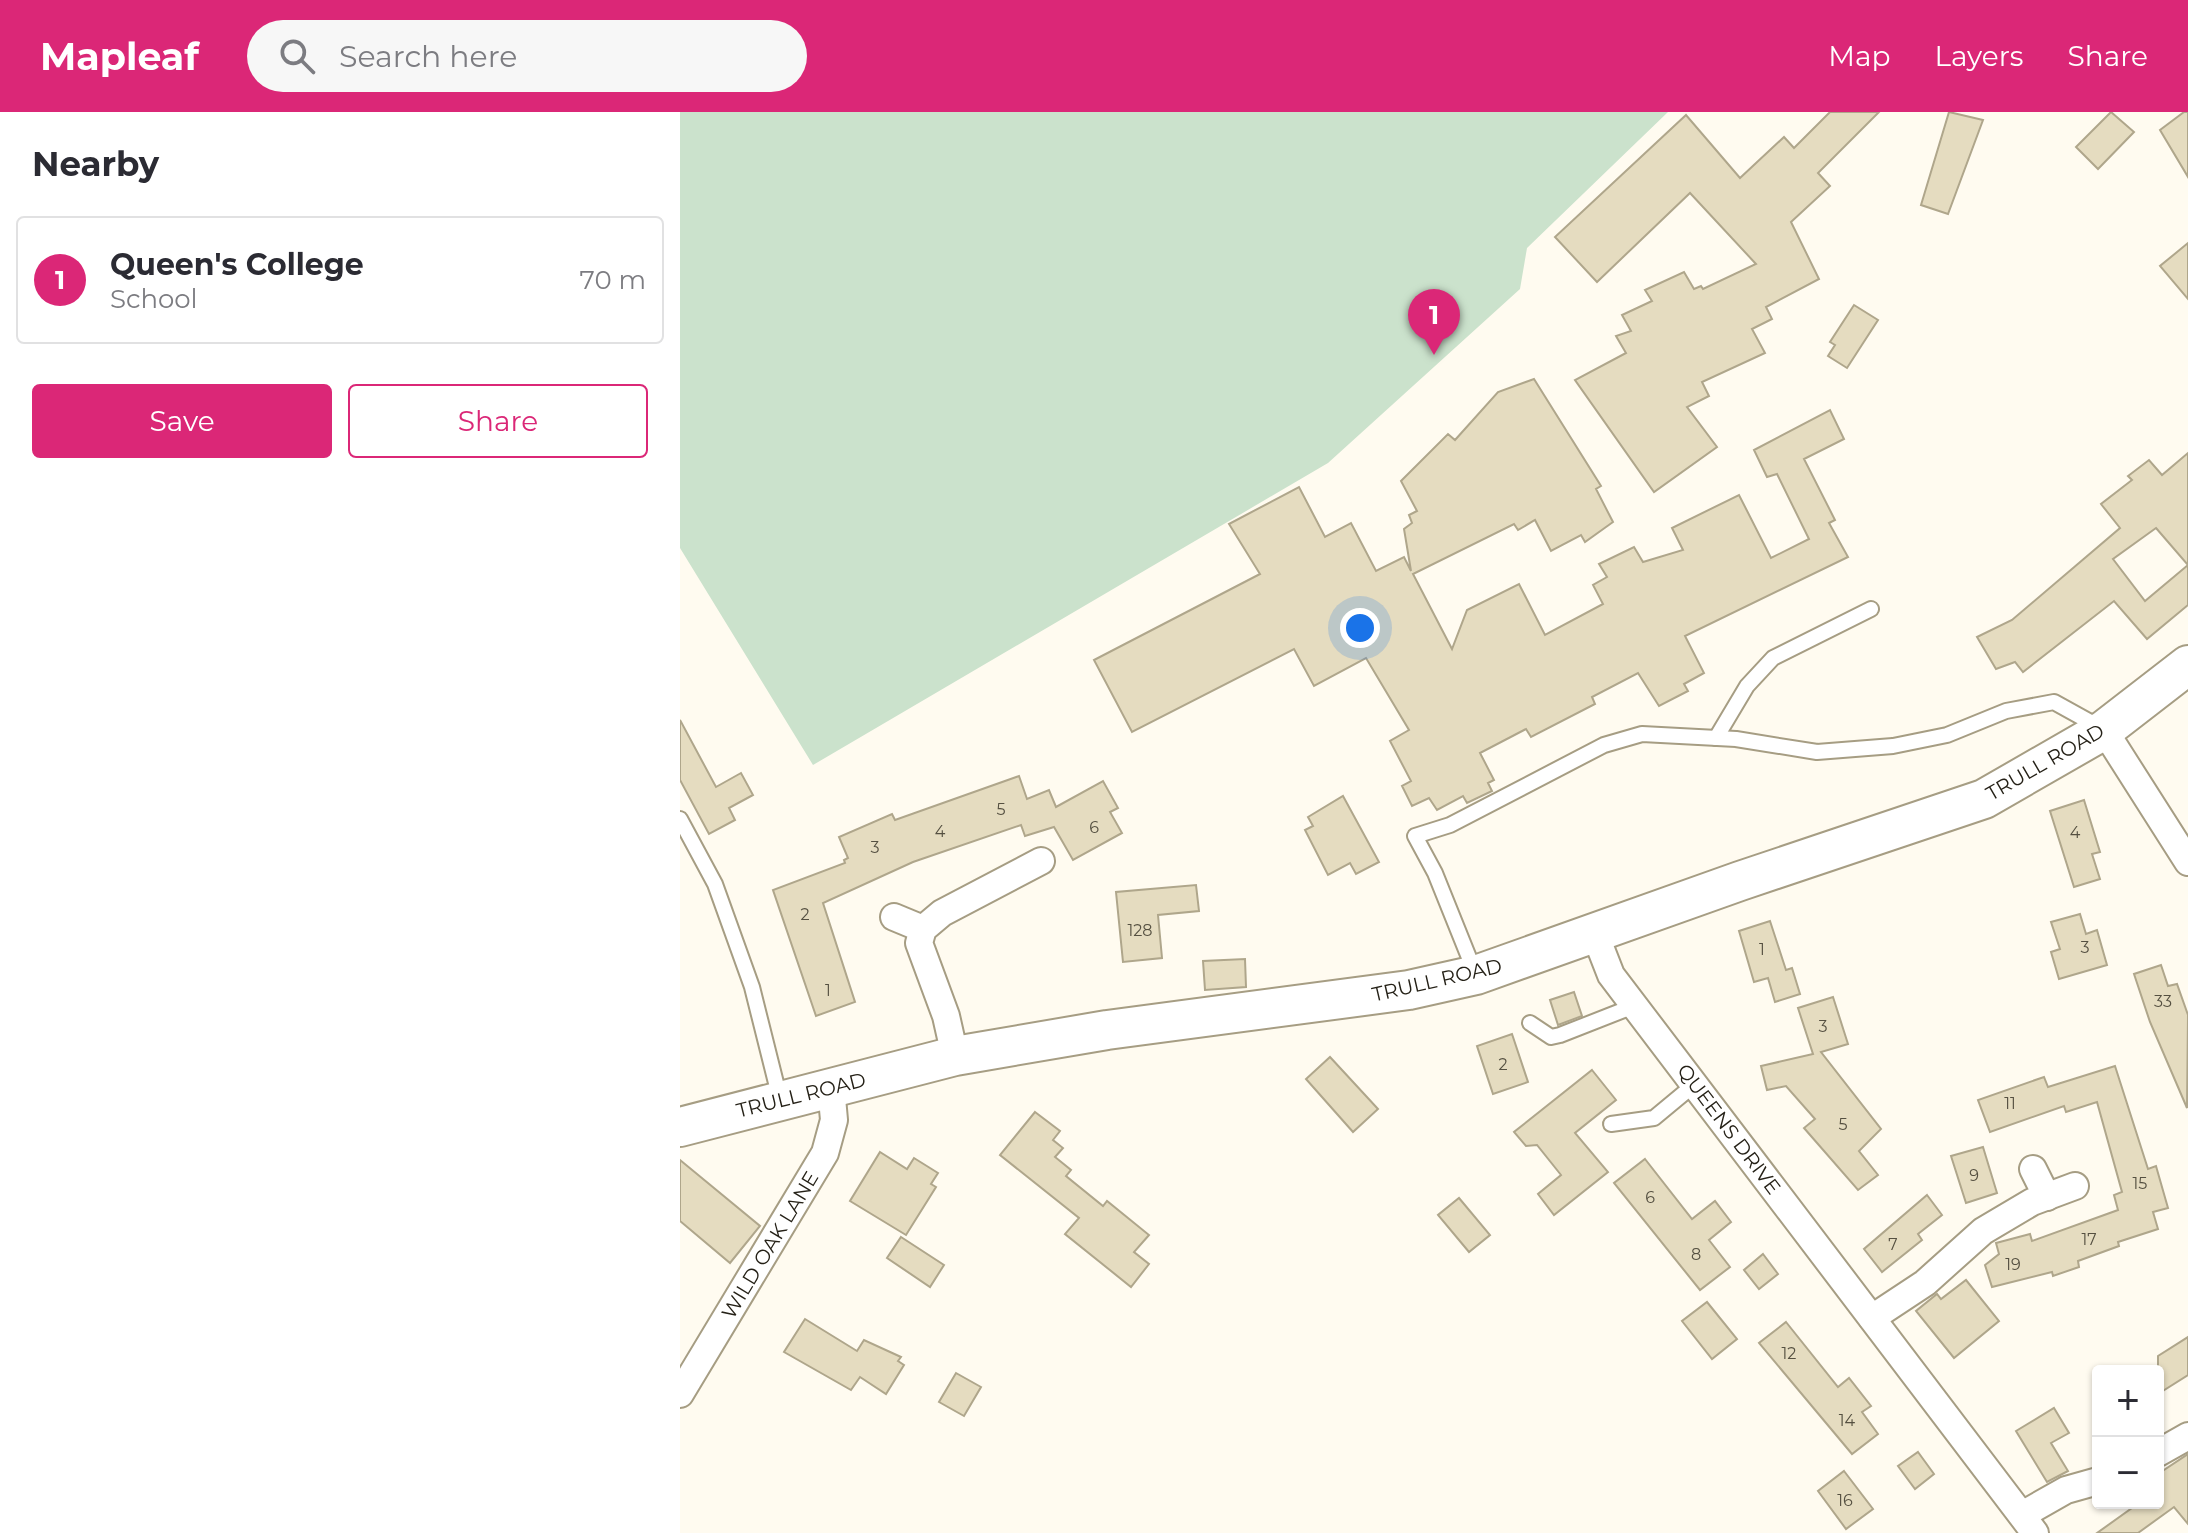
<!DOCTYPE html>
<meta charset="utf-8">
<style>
body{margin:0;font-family:Montserrat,sans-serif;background:#f7f7f7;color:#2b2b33}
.controls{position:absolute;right:24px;bottom:24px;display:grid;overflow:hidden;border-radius:8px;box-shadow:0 2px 6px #0004}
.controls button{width:72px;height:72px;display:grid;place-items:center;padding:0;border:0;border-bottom:2px solid #e1e1e2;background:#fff;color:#2b2b33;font:40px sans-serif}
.you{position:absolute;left:680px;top:516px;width:28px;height:28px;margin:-20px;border:6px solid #fff;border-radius:50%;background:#1a73e8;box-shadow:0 0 0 12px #1a73e833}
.badge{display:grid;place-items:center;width:52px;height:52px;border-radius:50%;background:#db2777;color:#fff;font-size:26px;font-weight:700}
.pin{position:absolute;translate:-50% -66px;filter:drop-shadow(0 2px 4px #0008)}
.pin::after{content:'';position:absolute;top:42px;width:28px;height:24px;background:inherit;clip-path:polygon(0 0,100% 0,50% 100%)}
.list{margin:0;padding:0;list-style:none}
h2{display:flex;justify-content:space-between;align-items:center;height:104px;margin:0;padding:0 32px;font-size:34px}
h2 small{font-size:26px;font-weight:400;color:#7c7c81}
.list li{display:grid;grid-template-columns:52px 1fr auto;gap:24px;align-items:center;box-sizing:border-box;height:128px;margin:0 16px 16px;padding:0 16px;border:2px solid #e1e1e2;border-radius:8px}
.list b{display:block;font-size:30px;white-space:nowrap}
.list p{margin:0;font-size:26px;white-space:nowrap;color:#7c7c81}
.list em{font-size:26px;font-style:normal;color:#7c7c81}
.actions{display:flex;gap:16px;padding:24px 32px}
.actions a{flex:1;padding:18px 0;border:2px solid #db2777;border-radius:8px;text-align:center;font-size:28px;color:#db2777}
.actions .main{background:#db2777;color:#fff}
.icon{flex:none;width:44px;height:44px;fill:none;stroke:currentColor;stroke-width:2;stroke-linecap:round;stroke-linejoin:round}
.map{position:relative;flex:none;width:1508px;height:1421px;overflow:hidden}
header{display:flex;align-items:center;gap:48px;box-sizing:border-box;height:112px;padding:0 40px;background:#db2777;color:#fff}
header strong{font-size:38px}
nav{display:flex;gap:44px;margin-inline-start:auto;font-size:28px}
.search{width:560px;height:72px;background:#f7f7f7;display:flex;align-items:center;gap:20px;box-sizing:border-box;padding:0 28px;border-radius:44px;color:#7c7c81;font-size:30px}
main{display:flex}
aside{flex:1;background:#fff}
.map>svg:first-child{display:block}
</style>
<header>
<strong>Mapleaf</strong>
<div class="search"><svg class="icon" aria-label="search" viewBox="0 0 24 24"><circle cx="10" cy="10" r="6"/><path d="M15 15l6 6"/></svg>Search here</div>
<nav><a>Map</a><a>Layers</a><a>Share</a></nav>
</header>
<main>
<aside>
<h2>Nearby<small></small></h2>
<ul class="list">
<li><span class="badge">1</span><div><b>Queen's College</b><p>School</p></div><em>70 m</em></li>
</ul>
<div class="actions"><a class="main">Save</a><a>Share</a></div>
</aside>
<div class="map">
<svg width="1508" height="1421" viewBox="0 0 1508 1421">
<rect width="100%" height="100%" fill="#fffbf0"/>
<polygon fill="#cbe2cc" points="0,0 988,0 847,136 840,177 648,351 133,653 0,436"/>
<g fill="#e5dcc0" stroke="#afa68b" stroke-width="2" fill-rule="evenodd">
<polygon points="1150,0 1199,0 1138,61 1150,74 1111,110 1139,167 1086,195 1092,207 1072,217 1085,241 1022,270 1029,284 1007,295 1037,335 974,380 895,268 946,241 936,224 951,219 942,203 972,189 965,178 1004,160 1014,177 1021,174 1023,177 1076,152 1010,81 917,170 875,125 1006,3 1060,66 1104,25 1114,36"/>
<polygon points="1269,0 1303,8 1268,102 1241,93"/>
<polygon points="1431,0 1454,20 1418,57 1396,35"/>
<polygon points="1504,0 1508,0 1508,65 1480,18"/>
<polygon points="1508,131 1508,187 1480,154"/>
<polygon points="1174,193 1198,208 1167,256 1148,244 1155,233 1150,230"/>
<polygon points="854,267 921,374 916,377 933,410 905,430 901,423 871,439 855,408 838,418 834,412 733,462 772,537 787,498 839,472 865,523 923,492 913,473 927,465 919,452 954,435 963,450 1003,438 992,416 1059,383 1091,446 1129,427 1097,362 1087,365 1074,338 1150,298 1164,327 1124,347 1155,408 1149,411 1168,445 1005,524 1024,561 1004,572 1008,579 979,594 958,561 912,585 915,592 851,625 846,617 800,641 814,668 808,671 812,679 787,691 783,684 757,698 749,686 732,694 722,674 731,669 710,629 729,618 686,546 634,574 614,537 452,620 414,548 580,462 549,412 619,375 645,425 671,411 696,459 724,445 731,459 724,417 732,411 729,403 737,399 721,369 768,322 775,328 818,280"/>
<path d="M1508,341V493L1467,527L1434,489L1343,560L1335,550L1316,557L1297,525L1332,508L1440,416L1421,392L1452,368L1448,364L1469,348L1482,363ZM1476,416L1508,453L1465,489L1433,447Z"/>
<polygon points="0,608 36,675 61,661 73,683 49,696 55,708 29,722 0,668"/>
<polygon points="339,664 347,687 369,678 376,695 423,669 438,696 430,700 442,721 393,748 374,715 345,724 341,713 233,750 143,791 175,890 136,904 93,778 165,751 164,748 168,746 159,725 212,702 215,708"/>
<polygon points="663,684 699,750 676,762 670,751 648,763 625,718 633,714 628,705"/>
<polygon points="1404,688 1420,740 1412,742 1420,767 1394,775 1370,699"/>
<polygon points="516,773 519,799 478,803 482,846 443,850 436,780"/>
<polygon points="1400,802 1406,822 1417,818 1427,853 1379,867 1371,840 1380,837 1371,810"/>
<polygon points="1090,809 1106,858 1112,856 1120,882 1095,890 1088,866 1074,870 1059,819"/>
<polygon points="565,847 566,875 525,878 523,849"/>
<polygon points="1481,853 1488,874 1497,872 1508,903 1507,996 1470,910 1454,862"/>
<polygon points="894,880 902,904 878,913 870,888"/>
<polygon points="1153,885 1168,932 1141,940 1201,1017 1179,1039 1198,1063 1178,1078 1124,1016 1135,1007 1106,974 1087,978 1081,954 1133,942 1118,896"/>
<polygon points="832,922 848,970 813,982 797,934"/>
<polygon points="650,945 698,997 673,1020 626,967"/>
<polygon points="1435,954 1468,1057 1476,1054 1488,1096 1473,1100 1478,1117 1438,1130 1439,1134 1398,1149 1399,1155 1373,1164 1372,1160 1312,1175 1305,1153 1319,1142 1316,1131 1350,1122 1352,1129 1438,1098 1434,1083 1442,1080 1417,990 1386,1000 1384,994 1310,1020 1298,988 1364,965 1368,975"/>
<polygon points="912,958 936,988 895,1021 928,1060 874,1103 858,1082 881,1063 857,1033 846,1034 834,1020"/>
<polygon points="355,1000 380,1019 373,1028 383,1036 375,1045 391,1058 386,1064 423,1094 427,1089 469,1123 454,1140 469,1152 451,1175 385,1122 399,1106 320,1043"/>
<polygon points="1303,1035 1317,1081 1286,1091 1271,1044"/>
<polygon points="200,1040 227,1057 234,1046 258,1061 251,1072 256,1075 226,1123 170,1089"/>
<polygon points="965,1047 1012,1107 1035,1089 1051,1110 1029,1128 1050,1155 1020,1178 934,1071"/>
<polygon points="0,1048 80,1114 50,1151 0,1109"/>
<polygon points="1247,1083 1262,1103 1238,1122 1242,1128 1202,1160 1184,1137"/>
<polygon points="779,1086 810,1123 789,1140 758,1103"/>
<polygon points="221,1125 264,1153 250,1175 207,1146"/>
<polygon points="1083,1142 1098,1162 1079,1177 1064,1158"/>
<polygon points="1286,1168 1319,1209 1274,1246 1236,1199 1257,1182 1261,1187"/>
<polygon points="1027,1190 1057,1227 1032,1247 1002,1209"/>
<polygon points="125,1207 177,1239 184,1228 221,1245 218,1249 224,1253 206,1282 180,1265 171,1278 104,1240"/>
<polygon points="1106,1210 1158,1275 1169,1266 1191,1294 1182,1300 1198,1322 1172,1342 1079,1231"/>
<polygon points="1508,1225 1508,1263 1478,1282 1478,1244"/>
<polygon points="276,1261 301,1275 284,1304 259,1290"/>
<polygon points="1374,1296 1389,1321 1371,1331 1388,1359 1367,1370 1336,1319"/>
<polygon points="1238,1340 1254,1362 1235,1377 1218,1354"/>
<polygon points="1508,1342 1508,1412 1494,1395 1458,1421 1417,1421 1459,1391 1478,1391 1478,1362"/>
<polygon points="1164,1359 1193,1397 1166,1417 1138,1379"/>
</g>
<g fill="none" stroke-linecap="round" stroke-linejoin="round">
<g stroke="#a69d83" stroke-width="18">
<g id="lane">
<polyline points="1036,626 1067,574 1093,546 1191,497"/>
<polyline points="0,707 35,772 72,875 100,987"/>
<polyline points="796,863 755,761 735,724 770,713 924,633 962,622 1056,627 1137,640 1213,634 1267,623 1326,599 1374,590 1421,616"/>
<polyline points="850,911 871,925 880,923 954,894"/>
<polyline points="931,1012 974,1006 1015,972"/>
</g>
</g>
<g stroke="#a69d83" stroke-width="30">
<g id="street">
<polyline points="1424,618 1508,750"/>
<polyline points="214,805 243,817"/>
<polyline points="915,822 931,863 1355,1421"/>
<polyline points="275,944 266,904 239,831 243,817 262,801 361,749"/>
<polyline points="1353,1057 1367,1085"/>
<polyline points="1192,1206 1245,1171 1303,1119 1352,1090 1395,1074"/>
<polyline points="0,1282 145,1041 154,1008 151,975"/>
<polyline points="1478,1341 1508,1324"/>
<polyline points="1342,1403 1386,1378 1418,1369"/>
</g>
</g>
<g stroke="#a69d83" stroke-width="42">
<polyline id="secondary" points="0,1015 275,944 427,918 729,878 796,863 1060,769 1304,687 1424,618 1508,553"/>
</g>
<use href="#lane" stroke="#fff" stroke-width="14"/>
<use href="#street" stroke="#fff" stroke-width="26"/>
<use href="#secondary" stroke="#fff" stroke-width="38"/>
</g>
<g text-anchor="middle" stroke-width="8" stroke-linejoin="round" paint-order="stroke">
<g font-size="16" fill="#555041">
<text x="321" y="703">5</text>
<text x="414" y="721">6</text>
<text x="260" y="725">4</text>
<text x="1395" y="726">4</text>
<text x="195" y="741">3</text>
<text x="125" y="808">2</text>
<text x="460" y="824">128</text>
<text x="1405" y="841">3</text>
<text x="1082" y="843">1</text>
<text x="148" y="884">1</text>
<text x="1483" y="895">33</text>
<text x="1143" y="920">3</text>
<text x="823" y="958">2</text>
<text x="1330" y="997">11</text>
<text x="1163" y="1018">5</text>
<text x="1294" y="1069">9</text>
<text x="1460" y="1077">15</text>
<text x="970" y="1091">6</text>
<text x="1409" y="1133">17</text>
<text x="1213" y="1138">7</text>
<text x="1016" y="1148">8</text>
<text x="1333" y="1158">19</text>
<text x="1109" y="1247">12</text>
<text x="1167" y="1314">14</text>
<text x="1165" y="1394">16</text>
</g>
<g font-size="20" fill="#252117" stroke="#fff">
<text transform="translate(1365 650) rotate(-30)" y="7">TRULL ROAD</text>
<text transform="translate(757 868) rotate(-13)" y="7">TRULL ROAD</text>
<text transform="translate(121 983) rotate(-14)" y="7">TRULL ROAD</text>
<text transform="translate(1049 1017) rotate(53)" y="7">QUEENS DRIVE</text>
<text transform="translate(90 1133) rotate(-59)" y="7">WILD OAK LANE</text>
</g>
</g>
</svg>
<div class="controls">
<button>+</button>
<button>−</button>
</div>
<div class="you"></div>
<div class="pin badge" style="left:754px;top:243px">1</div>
</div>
</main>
